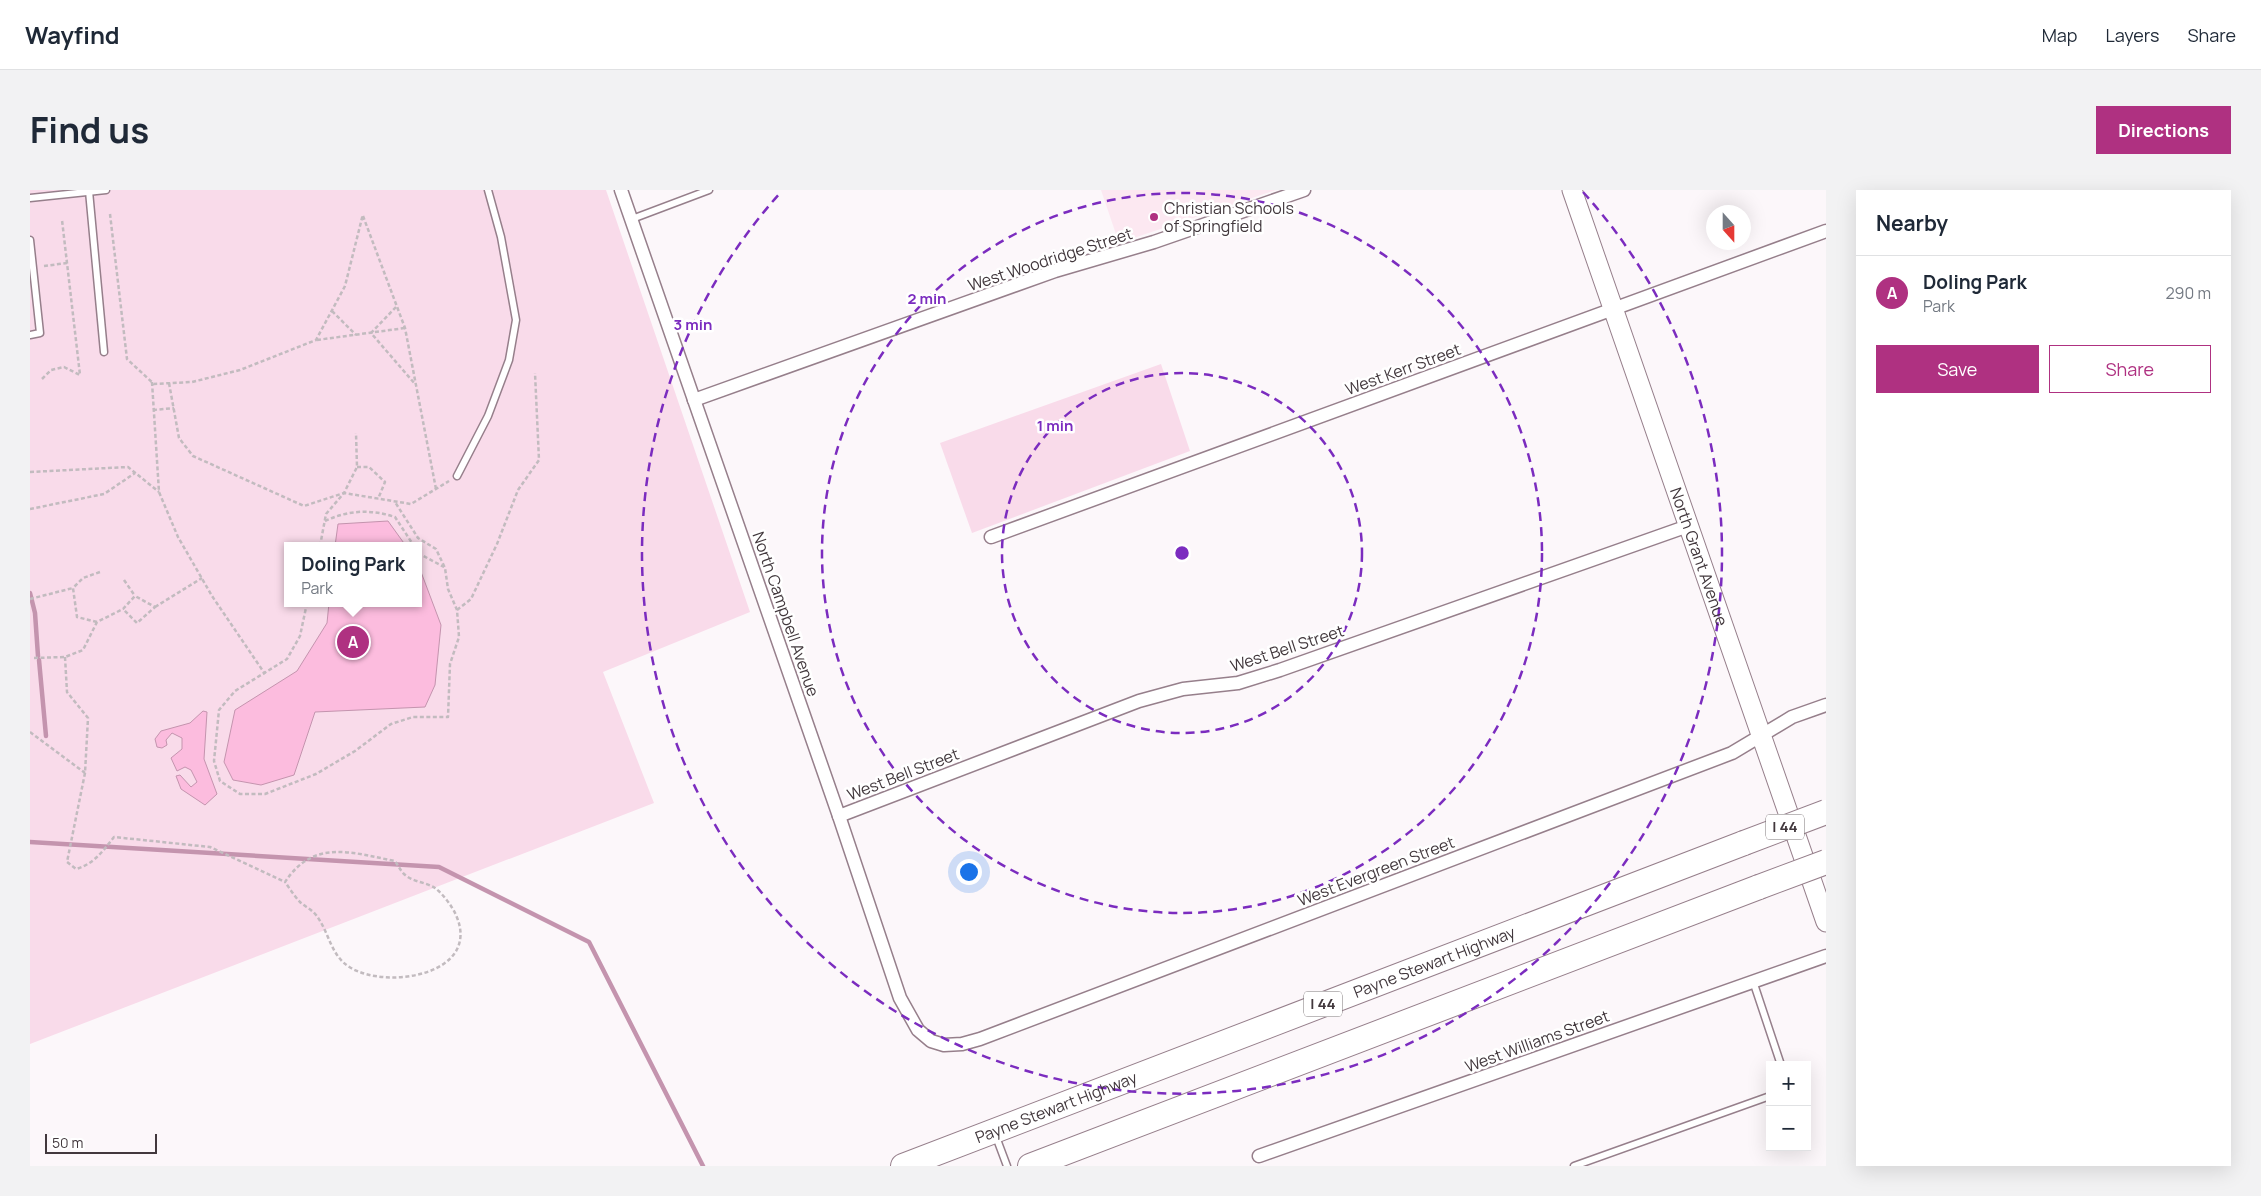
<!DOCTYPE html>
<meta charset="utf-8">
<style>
body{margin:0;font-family:Manrope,sans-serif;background:#f2f2f3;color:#1f2937}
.controls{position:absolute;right:15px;bottom:15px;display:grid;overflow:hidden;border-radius:0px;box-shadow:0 5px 20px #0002}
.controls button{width:45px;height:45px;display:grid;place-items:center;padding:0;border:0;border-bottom:1px solid #e0e1e3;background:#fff;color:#1f2937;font:25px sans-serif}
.compass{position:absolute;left:1676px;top:15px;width:45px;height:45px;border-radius:50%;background:#fff;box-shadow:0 5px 20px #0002;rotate:159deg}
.scale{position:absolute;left:15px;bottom:12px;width:112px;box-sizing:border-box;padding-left:5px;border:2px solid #42383d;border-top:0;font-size:14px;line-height:18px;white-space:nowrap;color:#42383d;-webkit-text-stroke:4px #fff;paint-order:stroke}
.you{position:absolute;left:938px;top:681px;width:18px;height:18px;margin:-12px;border:4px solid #fff;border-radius:50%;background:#1a73e8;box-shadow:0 0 0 8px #1a73e833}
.badge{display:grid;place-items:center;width:32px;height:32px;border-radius:50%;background:#af3181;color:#fff;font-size:16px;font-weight:700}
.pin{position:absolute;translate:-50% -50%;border:2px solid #fff;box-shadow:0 1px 5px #0006}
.popup{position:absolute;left:254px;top:352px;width:138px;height:65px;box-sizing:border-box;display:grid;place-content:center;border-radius:0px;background:#fff;filter:drop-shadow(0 1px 4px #0005);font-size:16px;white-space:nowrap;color:#747a83}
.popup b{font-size:19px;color:#1f2937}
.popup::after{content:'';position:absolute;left:50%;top:100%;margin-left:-10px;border:10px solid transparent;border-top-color:#fff}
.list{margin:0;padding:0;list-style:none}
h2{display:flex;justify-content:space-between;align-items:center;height:65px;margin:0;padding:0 20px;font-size:21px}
h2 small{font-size:16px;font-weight:400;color:#747a83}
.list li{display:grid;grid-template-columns:32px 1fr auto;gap:15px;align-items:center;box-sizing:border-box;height:75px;padding:0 20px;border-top:1px solid #e0e1e3}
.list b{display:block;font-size:19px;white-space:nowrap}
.list p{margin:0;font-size:16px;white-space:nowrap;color:#747a83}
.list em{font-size:16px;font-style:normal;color:#747a83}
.actions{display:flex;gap:10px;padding:15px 20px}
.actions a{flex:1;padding:11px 0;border:1px solid #af3181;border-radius:0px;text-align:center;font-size:18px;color:#af3181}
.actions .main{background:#af3181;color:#fff}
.map{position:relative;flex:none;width:1796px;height:976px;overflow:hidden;border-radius:0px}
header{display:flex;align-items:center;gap:30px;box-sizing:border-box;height:70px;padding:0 25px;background:#fff;border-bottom:1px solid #e0e1e3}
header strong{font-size:24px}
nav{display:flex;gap:28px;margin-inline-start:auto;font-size:18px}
.intro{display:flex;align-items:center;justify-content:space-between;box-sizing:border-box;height:120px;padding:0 30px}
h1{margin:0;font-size:35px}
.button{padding:12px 22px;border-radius:0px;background:#af3181;color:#fff;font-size:18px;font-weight:700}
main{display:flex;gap:30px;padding:0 30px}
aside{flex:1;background:#fff;border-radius:0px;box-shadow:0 5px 20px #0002}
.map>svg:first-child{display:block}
</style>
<header>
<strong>Wayfind</strong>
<nav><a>Map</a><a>Layers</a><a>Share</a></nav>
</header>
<div class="intro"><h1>Find us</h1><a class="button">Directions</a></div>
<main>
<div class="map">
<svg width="1796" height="976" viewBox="0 0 1796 976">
<rect width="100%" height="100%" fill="#fcf7fa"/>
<polygon fill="#fce8f1" points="1071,0 1246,0 1089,53"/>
<g fill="#f9dbea" fill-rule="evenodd">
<path d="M0,0H576L720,422L573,482L624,613L0,854ZM258,356H388V413H258Z"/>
<polygon points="1131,174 1160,261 942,343 910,253"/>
</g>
<g fill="#fcbcde" stroke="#c494ae">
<polygon points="358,331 376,356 305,356 308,334"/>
<polygon points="388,374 411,435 405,495 395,517 285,522 264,585 231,595 203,590 194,572 205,520 267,481 297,433 299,413 388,413"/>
<polygon points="173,521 177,522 174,569 187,604 175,615 151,599 146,586 150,585 161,597 167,592 161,580 155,577 147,581 141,568 152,559 152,548 142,543 136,550 137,555 132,558 127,557 125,549 131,541 160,533"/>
</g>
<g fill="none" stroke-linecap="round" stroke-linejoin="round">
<g stroke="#c494ae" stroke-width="4.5">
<polyline points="0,403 5,423 8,466"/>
<polyline points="9,470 16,546"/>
<polyline points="0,652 409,677 559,752 673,976"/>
</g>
<g stroke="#967f8b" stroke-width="9">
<g id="lane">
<polyline points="59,1 74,162"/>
<polyline points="0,8 76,0"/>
<polyline points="602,29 679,0"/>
<polyline points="0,50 10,143 0,145"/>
<polyline points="427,286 458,226 479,170 486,130 471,47 458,0"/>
<polyline points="1723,791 1751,875"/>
<polyline points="965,944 977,976"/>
<polyline points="1544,976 1740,906"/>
</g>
</g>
<g stroke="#967f8b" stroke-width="15">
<g id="street">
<polyline points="591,0 809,626 870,808 888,840 901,851 914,855 932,854 950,849 1702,563 1762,527 1796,515"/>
<polyline points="664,210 1025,81 1124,52 1274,0"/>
<polyline points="961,347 1796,41"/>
<polyline points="809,626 1109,511 1153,499 1208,493 1250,480 1658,336"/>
<polyline points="1229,966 1796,766"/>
</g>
</g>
<g stroke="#967f8b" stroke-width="21">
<g id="secondary">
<path id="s1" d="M1542,0L1796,732"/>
</g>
</g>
<g stroke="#967f8b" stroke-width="26">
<g id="highway">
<path id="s2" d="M873,976L1714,653"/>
<polyline points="1000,976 1729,697"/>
</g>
</g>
<g stroke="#c2bbbf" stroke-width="2.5" stroke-dasharray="4 2.5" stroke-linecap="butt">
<polyline points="80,24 97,169 124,194 162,192 210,180 286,150 315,96 333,24"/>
<polyline points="333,26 375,138 406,299"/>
<polyline points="14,76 37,73"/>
<polyline points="366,117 341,143 385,194"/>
<polyline points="302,121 326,145"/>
<polyline points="287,150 375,138"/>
<polyline points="12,189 21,180 34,177 50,185 32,30"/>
<polyline points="122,192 129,302 148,347 182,406 235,484"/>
<polyline points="139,193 149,248 163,266 274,316 314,303 327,277 326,243"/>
<polyline points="123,220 144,218"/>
<polyline points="327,277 339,277 355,292 348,309"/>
<polyline points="0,282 98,277 129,302"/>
<polyline points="0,319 74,304 105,283"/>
<path d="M295,331C318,320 341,319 365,327L384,356"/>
<polyline points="290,356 296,324 314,303 381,314 419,291"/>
<polyline points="388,363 414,377"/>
<polyline points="94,390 105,406"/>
<polyline points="0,409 43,398"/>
<polyline points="277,413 270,446 257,469 205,501 189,520 184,571 190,591 210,604 235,604 286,584 325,561 361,534 383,527 418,527 420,474 429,447 427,420 418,399 415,378 406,359 388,348 365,312"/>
<polyline points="125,417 172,388"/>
<polyline points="427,420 441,409 467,354 488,300 509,270 505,183"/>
<polyline points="67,432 47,427 43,398 53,388 70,382"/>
<path d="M35,467L37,502L58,528L55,583L37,672L46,679C64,674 73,661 84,647L180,657L255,692C284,648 323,663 365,671C368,675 370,680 374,684C382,692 396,692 405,698C413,704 422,716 426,725C452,784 359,800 321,778C300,766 300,743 286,725C282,720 276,717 271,713C265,707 260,699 255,692"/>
<polyline points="4,468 35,467 53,460 67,432 93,419 105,406 125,417 107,433 93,419"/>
<polyline points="0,542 55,583"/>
</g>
<use href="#lane" stroke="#fff" stroke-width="6"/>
<use href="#street" stroke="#fff" stroke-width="12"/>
<use href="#secondary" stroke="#fff" stroke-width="19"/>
<use href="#highway" stroke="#fff" stroke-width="24"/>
<g stroke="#967f8b" stroke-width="26" stroke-linecap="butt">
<g id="highway-bridge">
<polyline points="1714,653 1796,622"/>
<polyline points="1729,697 1796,672"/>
</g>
</g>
<use href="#highway-bridge" stroke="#fff" stroke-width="24"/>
</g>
<g fill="none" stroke="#7b2cbf" stroke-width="2.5" stroke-dasharray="9 6">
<circle cx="1152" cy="363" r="180"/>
<circle cx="1152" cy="363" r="360"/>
<path d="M1553 2A540 540 0 1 1 751 2"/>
</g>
<circle fill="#af3181" stroke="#fff" stroke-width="2" cx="1124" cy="27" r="5"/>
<g text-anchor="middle" stroke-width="5" stroke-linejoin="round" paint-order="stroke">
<g fill="#fff" stroke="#7b7477" stroke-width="1">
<rect x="1736" y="624.5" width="38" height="25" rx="4"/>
<rect x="1274" y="801.5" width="38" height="25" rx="4"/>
</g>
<g font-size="15" font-weight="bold" fill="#42383d">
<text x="1755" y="642">I 44</text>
<text x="1293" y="819">I 44</text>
</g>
<g font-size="16" fill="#42383d" stroke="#fff" text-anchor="start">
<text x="1134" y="24">Christian Schools<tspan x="1134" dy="18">of Springfield</tspan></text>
</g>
<g font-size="16" fill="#42383d" stroke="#fff">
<text transform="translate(1020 69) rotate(-18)" y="6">West Woodridge Street</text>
<text transform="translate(1373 179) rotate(-20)" y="6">West Kerr Street</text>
<text dy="6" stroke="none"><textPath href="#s1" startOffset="388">North Grant Avenue</textPath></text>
<text transform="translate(756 424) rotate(71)" y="6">North Campbell Avenue</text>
<text transform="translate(1257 458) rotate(-18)" y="6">West Bell Street</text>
<text transform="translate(873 584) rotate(-21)" y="6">West Bell Street</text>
<text transform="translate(1346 681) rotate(-21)" y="6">West Evergreen Street</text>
<text dy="6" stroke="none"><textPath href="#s2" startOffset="569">Payne Stewart Highway</textPath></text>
<text transform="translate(1507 851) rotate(-20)" y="6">West Williams Street</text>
<text dy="6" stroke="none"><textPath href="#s2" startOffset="164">Payne Stewart Highway</textPath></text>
</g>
</g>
<circle cx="1152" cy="363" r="8" fill="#7b2cbf" stroke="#fff" stroke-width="2.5"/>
<g font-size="15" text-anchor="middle" font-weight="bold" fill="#7b2cbf" stroke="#fff" stroke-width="5" stroke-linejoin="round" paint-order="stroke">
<text x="897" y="114">2 min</text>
<text x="663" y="140">3 min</text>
<text x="1025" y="241">1 min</text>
</g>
</svg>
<div class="controls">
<button>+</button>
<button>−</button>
</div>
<svg class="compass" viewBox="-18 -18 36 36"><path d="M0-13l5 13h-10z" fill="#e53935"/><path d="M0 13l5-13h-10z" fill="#747a83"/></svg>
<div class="scale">50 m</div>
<div class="you"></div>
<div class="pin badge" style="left:323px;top:452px">A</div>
<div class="popup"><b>Doling Park</b>Park</div>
</div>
<aside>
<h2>Nearby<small></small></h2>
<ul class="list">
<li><span class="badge">A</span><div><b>Doling Park</b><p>Park</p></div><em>290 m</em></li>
</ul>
<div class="actions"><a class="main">Save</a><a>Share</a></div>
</aside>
</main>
